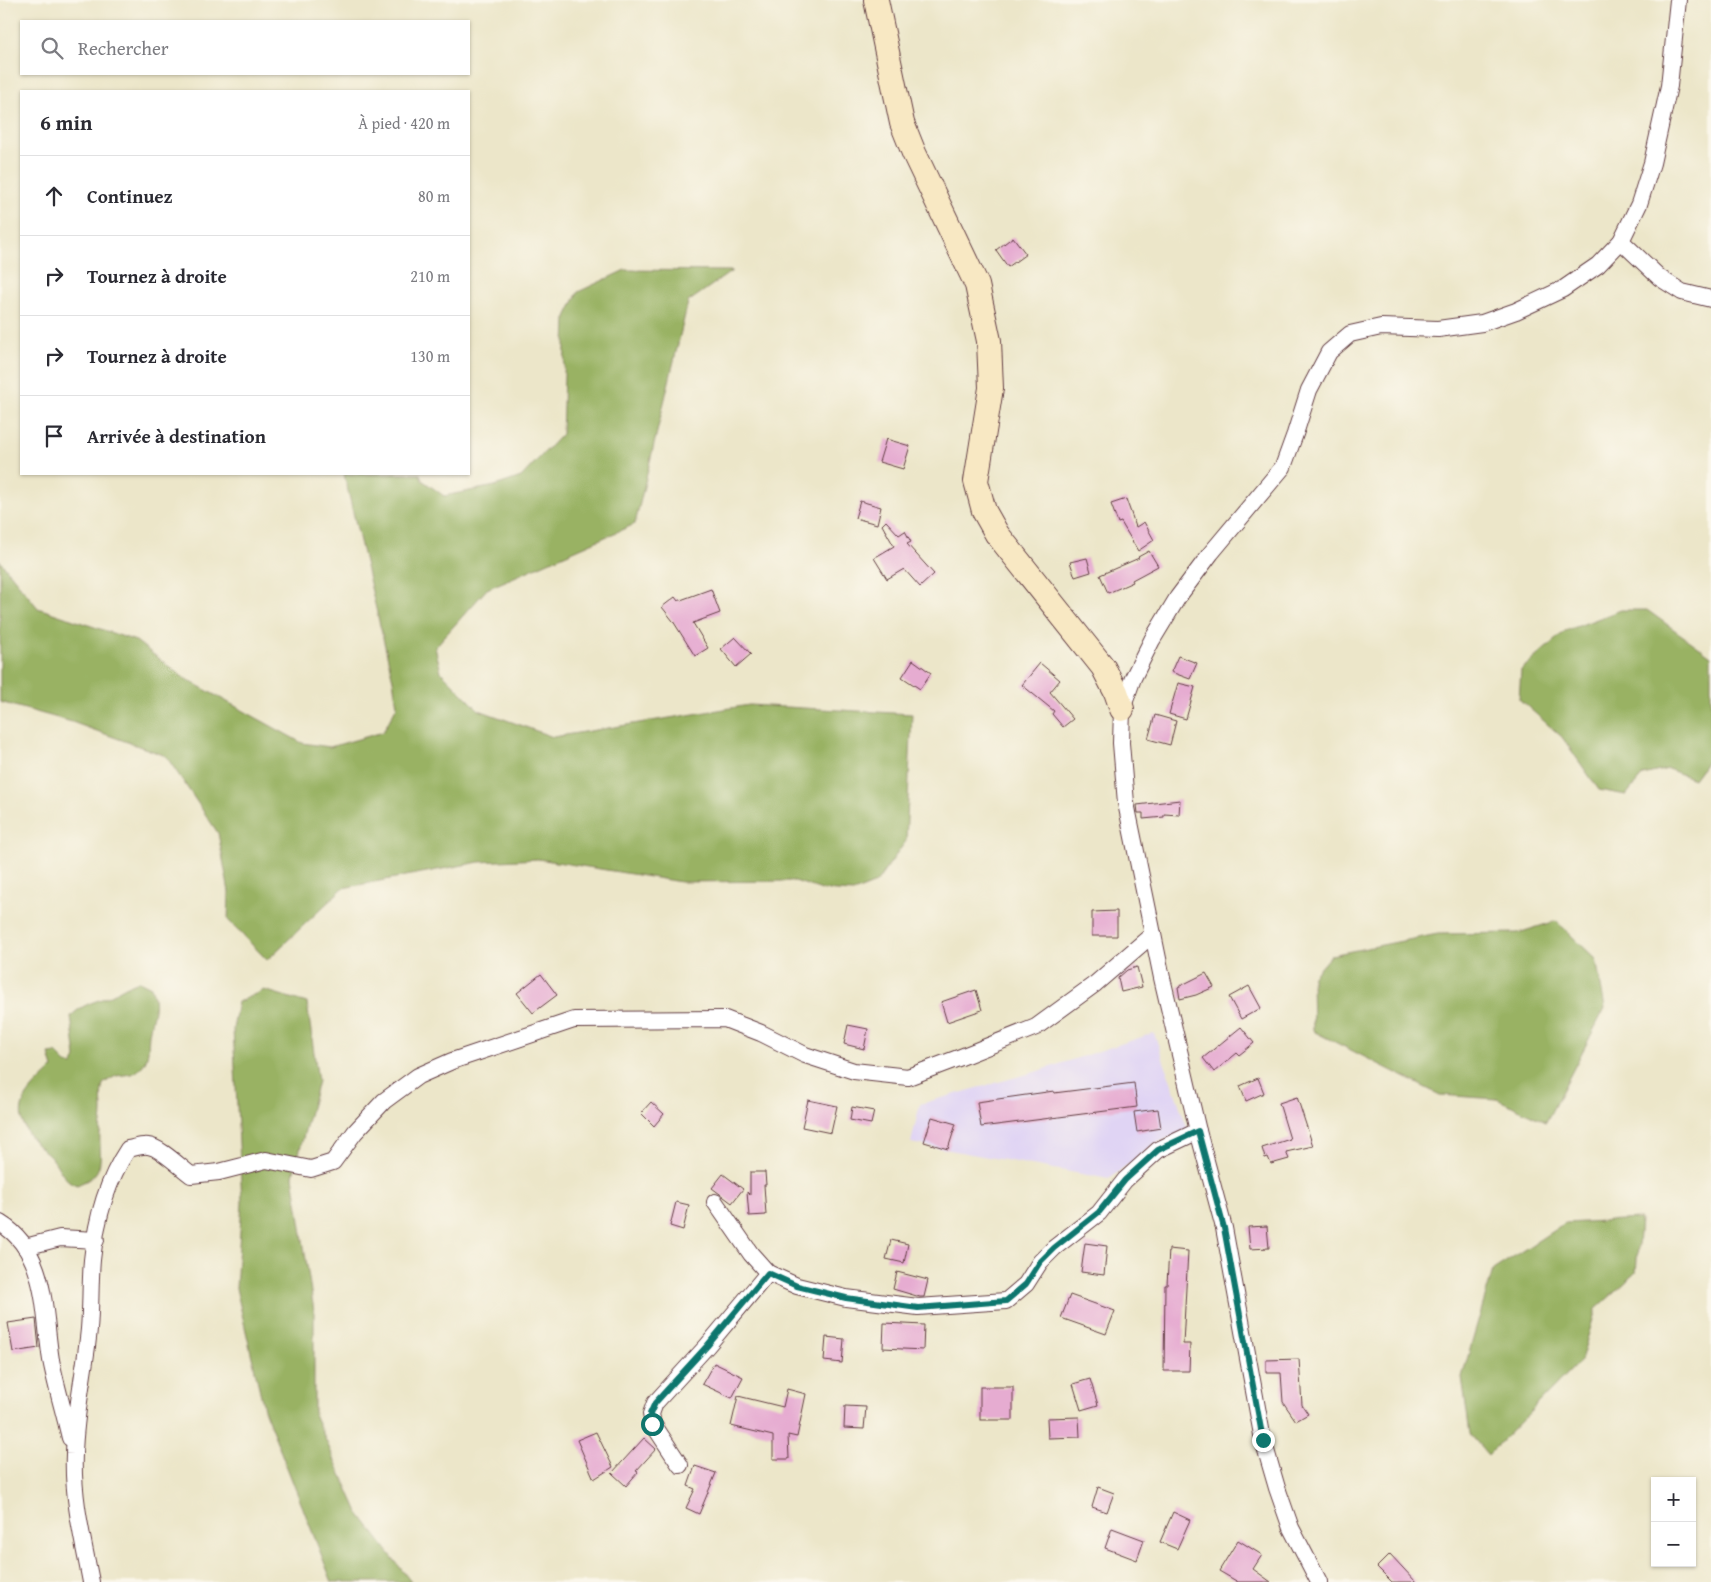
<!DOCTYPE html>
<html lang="fr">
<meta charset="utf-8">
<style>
body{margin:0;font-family:"Gentium Book Plus",serif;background:#f2f2f3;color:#2b2b33}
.controls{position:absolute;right:15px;bottom:15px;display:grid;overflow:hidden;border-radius:0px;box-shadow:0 1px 4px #0004}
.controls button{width:45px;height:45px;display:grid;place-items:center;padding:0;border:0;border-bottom:1px solid #e1e1e2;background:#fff;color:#2b2b33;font:25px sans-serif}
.stop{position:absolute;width:15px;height:15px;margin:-11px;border:4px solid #0f766e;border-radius:50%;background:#fff}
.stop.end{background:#0f766e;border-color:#fff;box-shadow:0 1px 5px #0008}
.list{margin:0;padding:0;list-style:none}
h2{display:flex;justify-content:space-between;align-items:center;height:65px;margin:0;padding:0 20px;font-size:21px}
h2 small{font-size:16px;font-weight:400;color:#7c7c81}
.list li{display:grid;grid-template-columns:32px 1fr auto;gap:15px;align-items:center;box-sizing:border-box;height:80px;padding:0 20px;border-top:1px solid #e1e1e2}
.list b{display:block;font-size:19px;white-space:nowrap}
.list em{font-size:16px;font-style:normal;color:#7c7c81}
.icon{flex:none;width:28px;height:28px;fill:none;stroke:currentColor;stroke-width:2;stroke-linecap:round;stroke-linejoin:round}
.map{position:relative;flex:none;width:1711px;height:1582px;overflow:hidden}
.search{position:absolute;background:#fff;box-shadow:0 1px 4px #0004;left:20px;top:20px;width:450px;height:55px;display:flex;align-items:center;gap:12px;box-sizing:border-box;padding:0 18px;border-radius:0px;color:#7c7c81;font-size:19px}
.panel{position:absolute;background:#fff;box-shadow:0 1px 4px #0004;left:20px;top:90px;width:450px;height:385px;border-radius:0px}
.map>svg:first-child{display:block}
</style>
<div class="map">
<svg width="1711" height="1582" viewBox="0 0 1711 1582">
<rect width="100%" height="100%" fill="#fbf7ec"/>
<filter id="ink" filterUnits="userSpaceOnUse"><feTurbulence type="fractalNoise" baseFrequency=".02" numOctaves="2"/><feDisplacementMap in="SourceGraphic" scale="10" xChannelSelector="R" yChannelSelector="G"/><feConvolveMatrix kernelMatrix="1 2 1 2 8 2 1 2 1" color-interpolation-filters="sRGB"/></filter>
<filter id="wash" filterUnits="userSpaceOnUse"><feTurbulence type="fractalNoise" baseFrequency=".0096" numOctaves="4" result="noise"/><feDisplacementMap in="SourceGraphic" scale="20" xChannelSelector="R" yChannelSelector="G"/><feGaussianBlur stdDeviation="1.12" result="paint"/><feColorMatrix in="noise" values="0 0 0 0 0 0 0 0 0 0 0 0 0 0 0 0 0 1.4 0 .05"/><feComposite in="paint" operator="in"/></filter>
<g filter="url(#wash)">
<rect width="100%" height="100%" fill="#ece6c9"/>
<polygon fill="#e0d4f4" points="1154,1033 1188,1130 1154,1144 1109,1179 911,1143 920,1104 1035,1072"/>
<g fill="#99b264" stroke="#726848">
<polygon points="625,270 732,271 688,302 635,524 487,589 435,647 441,672 479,710 553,737 749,705 912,714 906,841 876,883 853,892 822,890 795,881 681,882 538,859 479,862 343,888 267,960 228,920 229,892 218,833 166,756 72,722 0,702 0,561 38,608 136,641 184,678 302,743 330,747 383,732 397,706 393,680 344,474 420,474 422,480 444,496 495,486 521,477 562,434 566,317 578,292"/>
<polygon points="1621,610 1647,610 1711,656 1711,756 1694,779 1668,769 1643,775 1626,795 1599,790 1562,737 1519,699 1521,670 1565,631"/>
<polygon points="1556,921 1596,959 1605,1008 1546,1122 1497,1099 1440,1095 1313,1031 1312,977 1331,955 1438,934 1518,933"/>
<path d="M139,981L151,987C158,1005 153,1011 150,1029C146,1046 153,1059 136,1072C131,1075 122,1075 116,1076C112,1078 107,1081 103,1084C100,1096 102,1100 102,1111C102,1119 100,1127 100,1134C99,1149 105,1167 91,1178C87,1181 81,1183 77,1185C63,1181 60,1168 52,1158C46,1151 37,1146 32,1139C7,1106 31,1090 53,1068L49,1054L56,1053L66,1063L72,1065L76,1058L71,1016C83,1004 92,1003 107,997C118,992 127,985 139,981Z"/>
<polygon points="264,990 307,1003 318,1081 293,1176 314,1311 314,1414 358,1512 411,1582 332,1582 264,1409 236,1288 242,1202 233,1029 238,1002"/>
<polygon points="1640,1219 1636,1273 1596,1309 1581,1360 1488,1455 1470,1434 1462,1377 1493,1270 1565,1223"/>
</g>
<g id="blocks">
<g fill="#e6acd1">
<polygon points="1013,237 1026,254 1008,267 996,250"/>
<polygon points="886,439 910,446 903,469 879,462"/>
<polygon points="1126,499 1136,527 1144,522 1154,540 1138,551 1121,522 1118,523 1111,504"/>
<polygon points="860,501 881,507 877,524 855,518"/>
<polygon points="886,521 899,535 905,531 911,542 907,544 934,574 920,587 904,569 887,579 874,558 894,546 882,525"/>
<polygon points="1149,551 1158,566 1132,580 1133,582 1108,593 1100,575 1139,558 1138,557"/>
<polygon points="1087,558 1091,572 1075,577 1070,562"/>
<polygon points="711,589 720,613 693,623 708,648 695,656 673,621 662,607 675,597 678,601"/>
<polygon points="735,637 751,654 736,667 721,649"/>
<polygon points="1178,656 1197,663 1190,679 1171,672"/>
<polygon points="913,660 931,673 920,689 902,677"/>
<polygon points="1040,663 1060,680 1050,692 1073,719 1063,727 1052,714 1054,711 1022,685"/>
<polygon points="1178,683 1195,687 1186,719 1169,714"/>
<polygon points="1155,715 1176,721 1170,745 1148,739"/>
<polygon points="1180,800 1179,815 1164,814 1164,817 1143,819 1143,813 1138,813 1137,805"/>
<polygon points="1117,911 1117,936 1092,936 1092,912"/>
<polygon points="1137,967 1142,987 1121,992 1118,978 1127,970"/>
<polygon points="1206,973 1214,987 1196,995 1180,999 1178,987"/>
<polygon points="541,974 557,995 533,1013 517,993"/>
<polygon points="1249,986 1261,1008 1241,1019 1229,997"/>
<polygon points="976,990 982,1010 947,1022 941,1002"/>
<polygon points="848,1025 868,1029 864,1049 844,1044"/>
<polygon points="1241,1027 1254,1043 1239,1055 1237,1053 1214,1072 1203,1058"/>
<polygon points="1258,1078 1264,1093 1246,1101 1240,1086"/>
<polygon points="1134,1083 1137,1107 981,1127 977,1102 1054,1091 1054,1093"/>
<polygon points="1297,1097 1313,1146 1286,1152 1289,1159 1271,1164 1268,1157 1265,1158 1262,1148 1290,1139 1279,1103"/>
<polygon points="808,1100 837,1106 831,1133 802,1127"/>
<polygon points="651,1102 664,1114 654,1126 641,1113"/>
<polygon points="852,1107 874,1111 871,1124 850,1120"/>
<polygon points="1158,1109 1161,1128 1137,1132 1134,1112"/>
<polygon points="932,1117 956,1124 948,1149 924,1142"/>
<polygon points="750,1172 765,1172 766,1185 764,1185 766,1215 749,1216 747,1192 750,1195"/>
<polygon points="723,1174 743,1189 732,1203 712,1188"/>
<polygon points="676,1202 689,1205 683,1230 670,1226"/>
<polygon points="1267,1226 1269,1248 1250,1249 1248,1227"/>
<polygon points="891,1240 908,1244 904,1263 886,1259"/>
<polygon points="1085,1243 1107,1246 1104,1275 1081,1272"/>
<polygon points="1169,1249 1188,1251 1183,1344 1190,1344 1189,1371 1164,1371 1165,1285 1167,1285"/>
<polygon points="897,1272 928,1280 924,1297 920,1297 893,1289"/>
<polygon points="1070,1295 1115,1311 1106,1334 1061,1318"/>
<polygon points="36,1319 39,1348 13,1352 8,1323"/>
<polygon points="884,1323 924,1325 923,1350 883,1348"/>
<polygon points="826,1337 844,1339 842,1363 824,1361"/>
<polygon points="1299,1359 1302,1405 1308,1414 1296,1421 1283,1402 1281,1373 1266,1373 1266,1360"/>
<polygon points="714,1363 743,1377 732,1398 702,1384"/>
<polygon points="1090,1379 1098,1405 1081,1410 1073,1384"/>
<rect x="980" y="1387" width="33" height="33"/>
<polygon points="787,1389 806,1394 797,1437 788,1435 789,1459 773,1459 773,1436 731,1426 738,1396 783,1407"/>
<polygon points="845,1406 866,1407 864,1429 844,1428"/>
<polygon points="1079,1417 1080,1437 1048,1438 1047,1418"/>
<polygon points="596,1432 613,1467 594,1479 577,1440"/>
<polygon points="644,1438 656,1449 636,1471 638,1472 626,1486 612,1473"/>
<polygon points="695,1466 716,1473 699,1514 686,1508 695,1489 688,1486"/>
<polygon points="1098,1487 1114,1493 1107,1512 1092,1507"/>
<polygon points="1173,1512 1190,1520 1177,1549 1160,1542"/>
<polygon points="1112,1528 1144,1540 1137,1560 1105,1548"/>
<polygon points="1238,1540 1262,1555 1253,1569 1271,1582 1238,1582 1219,1571"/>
<polygon points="1390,1554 1416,1582 1392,1582 1377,1567"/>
</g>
</g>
</g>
<g filter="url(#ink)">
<use href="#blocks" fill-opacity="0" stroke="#623d43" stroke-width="1"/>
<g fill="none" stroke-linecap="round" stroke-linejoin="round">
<g stroke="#623d43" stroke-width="18">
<g id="street">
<polyline points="1621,241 1660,278 1682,292 1711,299"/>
<polyline points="715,1202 751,1254 768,1273 797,1286 846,1298 918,1307 1006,1301 1026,1284 1040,1262 1054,1248 1099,1213 1125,1180 1158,1150 1198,1131"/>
<path d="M0,1223C48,1252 43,1312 51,1360C56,1386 64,1412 70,1438"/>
<polyline points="25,1247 60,1238 96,1240"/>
<polyline points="680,1465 653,1424 651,1414 655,1403 707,1346 768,1273"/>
<path d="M91,1582C83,1540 72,1497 74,1454C75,1412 85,1371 89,1329C91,1306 90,1283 92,1260C96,1221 106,1182 128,1149C134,1148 142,1145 148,1146C160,1147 180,1167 191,1175L219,1172L266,1160L311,1169L333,1162L355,1132L384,1101L418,1076L452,1061L574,1020L725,1019L761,1033L805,1055L854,1071L908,1077L961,1057L1036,1027L1095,984L1153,934"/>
<polyline points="1319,1582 1291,1528 1277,1488 1263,1440 1224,1228 1198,1131 1162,978 1126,803 1121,743 1122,709 1133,678 1152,640 1178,597 1211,553 1283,467 1295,434 1309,390 1329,352 1350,334 1381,327 1438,329 1482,323 1516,311 1563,289 1598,265 1621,241 1639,204 1652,163 1669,86 1678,0"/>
</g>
</g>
<g stroke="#623d43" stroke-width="26">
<polyline id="secondary" points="876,0 902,123 914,153 977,285 989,341 991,388 976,481 984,511 997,534 1103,667 1116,692 1122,709"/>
</g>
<use href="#street" stroke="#fff" stroke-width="16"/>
<use href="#secondary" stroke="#f8e8c3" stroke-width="24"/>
</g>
</g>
<g fill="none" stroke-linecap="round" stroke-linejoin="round" filter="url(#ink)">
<polyline stroke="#0f766e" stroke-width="6" points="652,1424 650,1414 655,1403 707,1346 768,1273 797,1286 846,1298 918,1308 1006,1301 1026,1284 1040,1262 1054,1248 1099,1212 1125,1180 1158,1150 1198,1131 1224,1228 1263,1440"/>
</g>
</svg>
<div class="controls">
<button>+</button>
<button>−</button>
</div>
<div class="stop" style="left:652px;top:1424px"></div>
<div class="stop end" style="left:1263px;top:1440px"></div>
<div class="search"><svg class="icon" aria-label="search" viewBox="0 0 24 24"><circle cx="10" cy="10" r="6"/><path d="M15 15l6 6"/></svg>Rechercher</div>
<section class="panel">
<h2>6 min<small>À pied · 420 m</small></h2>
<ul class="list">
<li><svg class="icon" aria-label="ahead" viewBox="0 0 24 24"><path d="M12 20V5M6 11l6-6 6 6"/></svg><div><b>Continuez</b></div><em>80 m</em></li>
<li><svg class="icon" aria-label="right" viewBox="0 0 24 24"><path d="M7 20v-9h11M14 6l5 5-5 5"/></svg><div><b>Tournez à droite</b></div><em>210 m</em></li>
<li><svg class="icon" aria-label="right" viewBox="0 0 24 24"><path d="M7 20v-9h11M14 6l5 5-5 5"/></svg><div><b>Tournez à droite</b></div><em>130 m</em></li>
<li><svg class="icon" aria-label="arrive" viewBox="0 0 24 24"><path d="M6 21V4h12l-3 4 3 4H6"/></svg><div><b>Arrivée à destination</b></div></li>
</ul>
</section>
</div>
